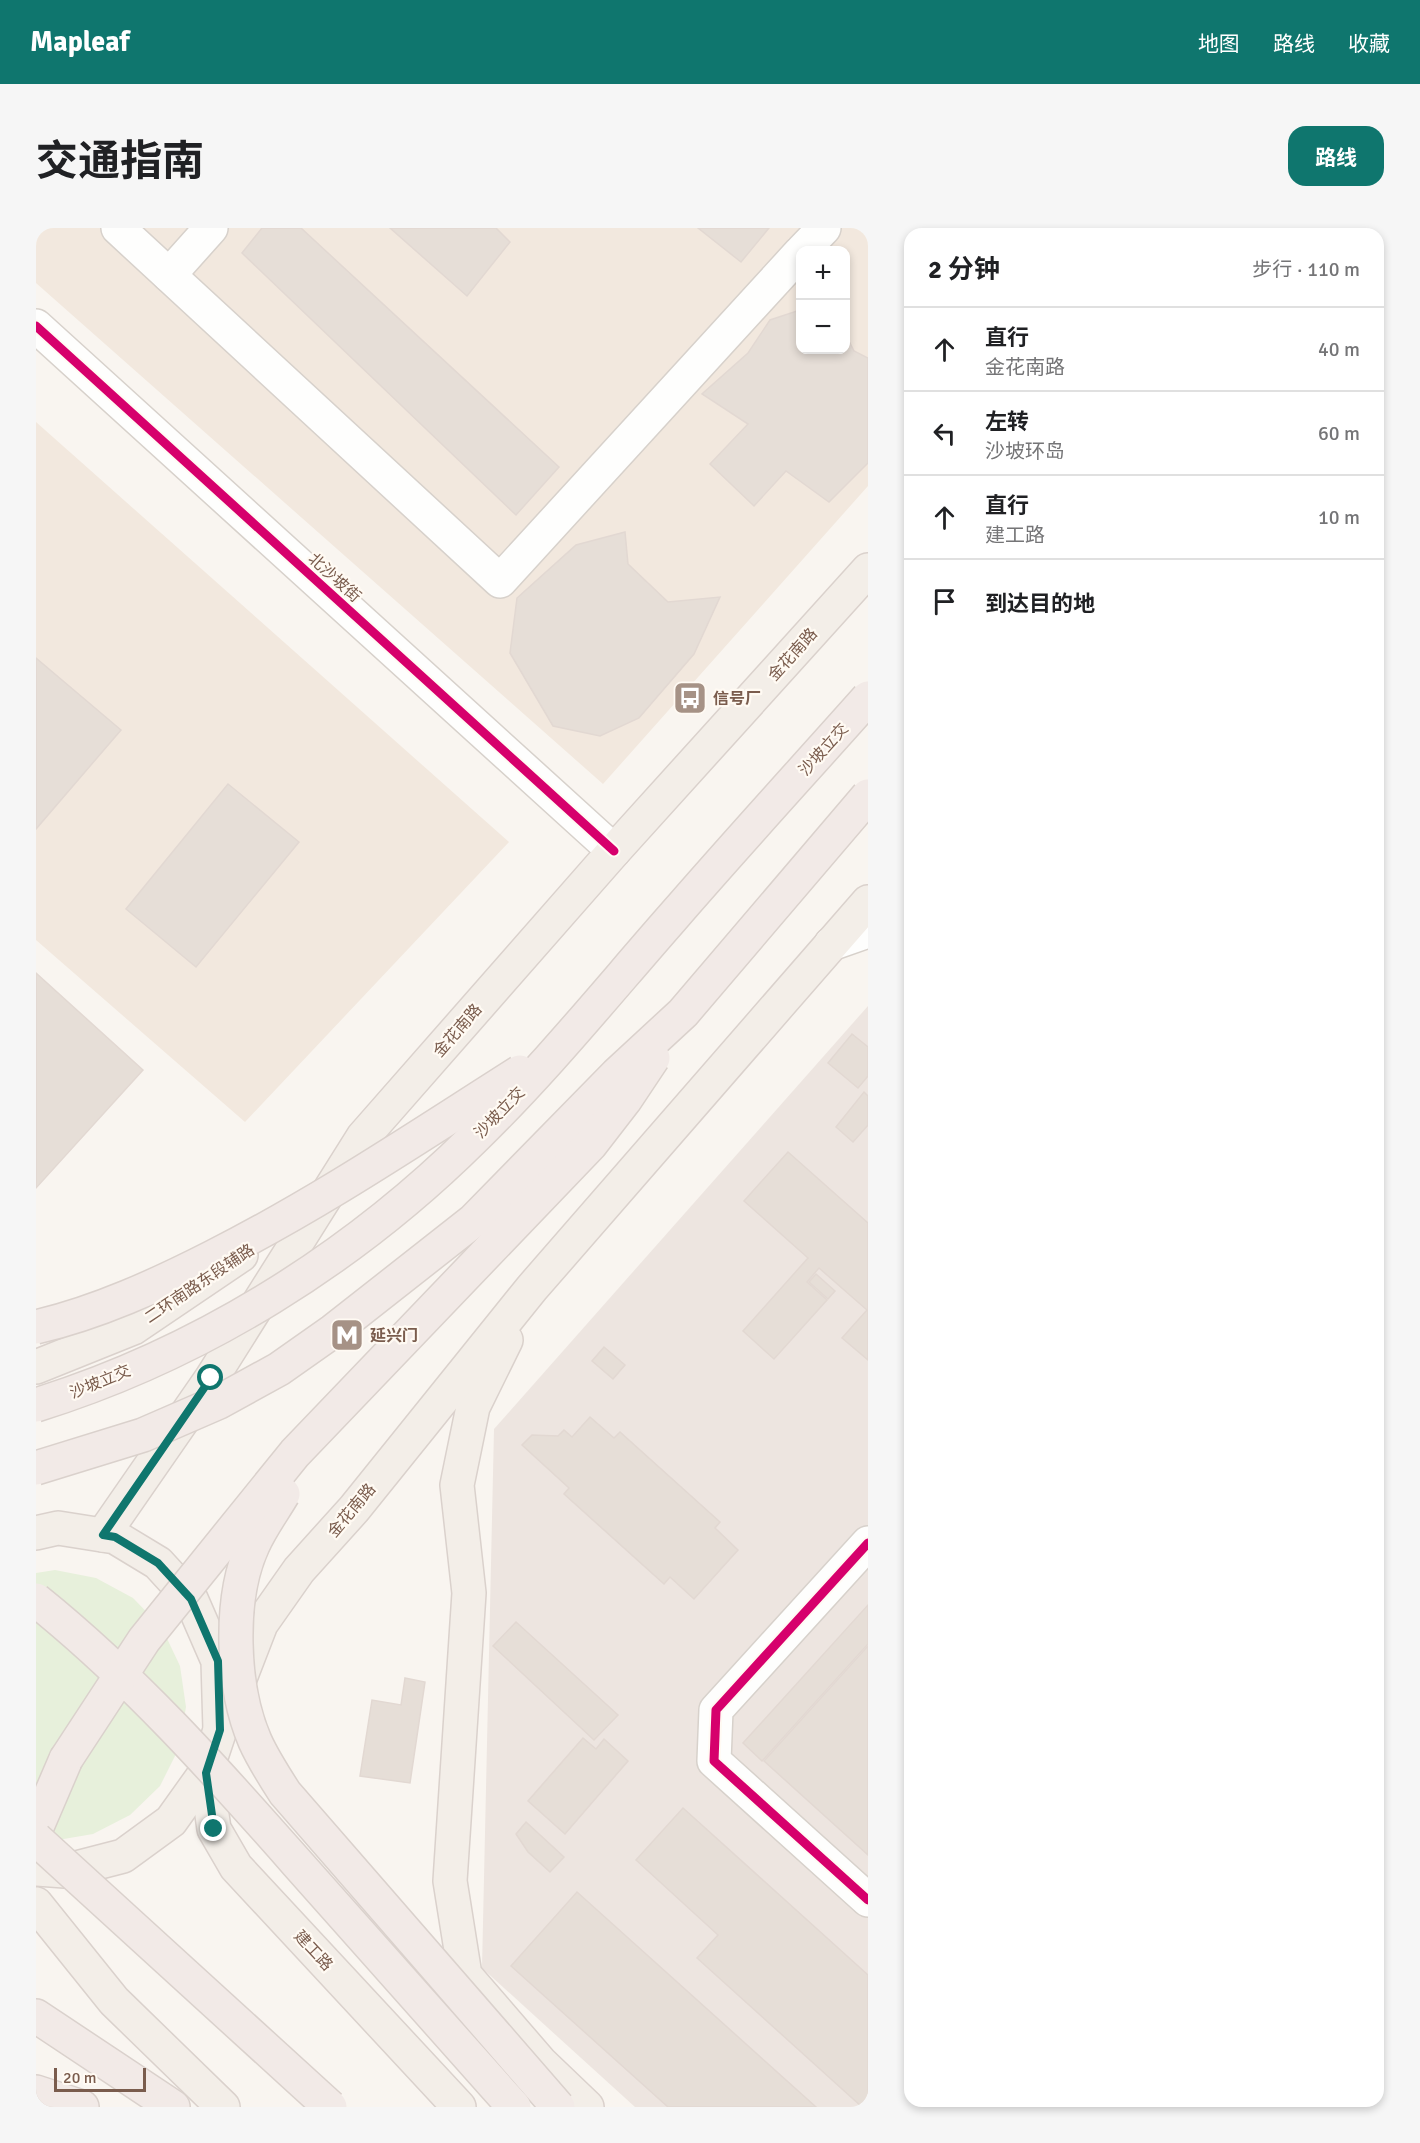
<!DOCTYPE html>
<html lang="zh">
<meta charset="utf-8">
<style>
body{margin:0;font-family:Signika,"Noto Sans SC",sans-serif;background:#f6f6f6;color:#202124}
.controls{position:absolute;right:18px;top:18px;display:grid;overflow:hidden;border-radius:12px;box-shadow:0 3px 9px #0003}
.controls button{width:54px;height:54px;display:grid;place-items:center;padding:0;border:0;border-bottom:2px solid #e0e0e0;background:#fff;color:#202124;font:30px sans-serif}
.scale{position:absolute;left:18px;bottom:15px;width:92px;box-sizing:border-box;padding-left:6px;border:3px solid #7a5c4d;border-top:0;font-size:16px;line-height:21px;white-space:nowrap;color:#7a5c4d;-webkit-text-stroke:4px #fffaf3;paint-order:stroke}
.stop{position:absolute;width:18px;height:18px;margin:-14px;border:4px solid #0f766e;border-radius:50%;background:#fff}
.stop.end{background:#0f766e;border-color:#fff;box-shadow:0 2px 6px #0008}
.list{margin:0;padding:0;list-style:none}
h2{display:flex;justify-content:space-between;align-items:center;height:78px;margin:0;padding:0 24px;font-size:26px}
h2 small{font-size:20px;font-weight:400;color:#757577}
.list li{display:grid;grid-template-columns:39px 1fr auto;gap:18px;align-items:center;box-sizing:border-box;height:84px;padding:0 24px;border-top:2px solid #e0e0e0}
.list b{display:block;font-size:22px;white-space:nowrap}
.list p{margin:0;font-size:20px;white-space:nowrap;color:#757577}
.list em{font-size:20px;font-style:normal;color:#757577}
.icon{flex:none;width:33px;height:33px;fill:none;stroke:currentColor;stroke-width:2;stroke-linecap:round;stroke-linejoin:round}
.map{position:relative;flex:none;width:832px;height:1879px;overflow:hidden;border-radius:18px}
header{display:flex;align-items:center;gap:36px;box-sizing:border-box;height:84px;padding:0 30px;background:#0f766e;color:#fff}
header strong{font-size:28px}
nav{display:flex;gap:33px;margin-inline-start:auto;font-size:21px}
.intro{display:flex;align-items:center;justify-content:space-between;box-sizing:border-box;height:144px;padding:0 36px}
h1{margin:0;font-size:42px}
.button{padding:15px 27px;border-radius:18px;background:#0f766e;color:#fff;font-size:21px;font-weight:700}
main{display:flex;gap:36px;padding:0 36px}
aside{flex:1;background:#fff;border-radius:18px;box-shadow:0 3px 9px #0003}
.map>svg:first-child{display:block}
</style>
<header>
<strong>Mapleaf</strong>
<nav><a>地图</a><a>路线</a><a>收藏</a></nav>
</header>
<div class="intro"><h1>交通指南</h1><a class="button">路线</a></div>
<main>
<div class="map">
<svg width="832" height="1879" viewBox="0 0 832 1879">
<rect width="100%" height="100%" fill="#f9f5f0"/>
<g fill="#f2e8de" fill-rule="evenodd">
<path d="M0,0H832V258L567,556L0,55ZM764,22H810V122H764Z"/>
<polygon points="0,194 473,614 209,894 0,712"/>
</g>
<polygon fill="#ede5e0" points="832,778 832,1879 599,1879 446,1740 458,1201"/>
<polygon fill="#e7f0db" points="19,1342 60,1350 97,1370 126,1400 144,1438 150,1479 143,1520 124,1558 94,1587 57,1606 16,1613 0,1610 0,1345"/>
<g fill="#e6ded7" stroke="#e2d8d2" stroke-width="1.5">
<polygon points="226,0 265,0 523,239 480,287 206,25"/>
<polygon points="354,0 460,0 474,14 431,68"/>
<polygon points="662,0 733,0 705,34"/>
<polygon points="764,82 764,122 810,122 810,107 818,123 832,130 832,235 793,274 750,243 718,278 674,236 712,196 666,166 712,125 734,92"/>
<polygon points="589,304 592,336 632,374 684,369 658,426 603,490 564,508 517,498 474,425 481,370 540,317"/>
<polygon points="0,430 85,502 0,601"/>
<polygon points="192,556 263,614 160,739 90,681"/>
<polygon points="0,745 107,842 0,960"/>
<polygon points="816,806 832,819 832,848 822,860 792,835"/>
<polygon points="828,864 832,868 832,897 817,914 800,899"/>
<polygon points="752,924 832,995 832,1132 806,1110 831,1082 783,1040 771,1054 791,1072 738,1131 707,1103 772,1030 708,973"/>
<polygon points="780,1046 799,1063 792,1071 773,1054"/>
<polygon points="568,1119 589,1137 577,1151 556,1133"/>
<polygon points="554,1189 578,1210 584,1204 684,1294 679,1300 702,1322 658,1371 634,1349 628,1356 528,1266 533,1260 486,1217 496,1207 522,1208 528,1202 536,1209"/>
<polygon points="832,1377 832,1416 726,1533 707,1515"/>
<polygon points="480,1394 582,1487 558,1512 457,1418"/>
<polygon points="832,1418 832,1627 728,1533"/>
<polygon points="369,1450 389,1454 374,1555 324,1548 336,1472 365,1477"/>
<polygon points="547,1510 560,1521 568,1511 592,1533 529,1606 492,1573"/>
<polygon points="647,1580 832,1747 832,1879 826,1879 661,1730 682,1707 600,1632"/>
<polygon points="490,1594 528,1629 514,1644 492,1624 480,1606"/>
<polygon points="541,1664 780,1879 632,1879 475,1738"/>
</g>
<g fill="none" stroke-linecap="round" stroke-linejoin="round">
<g stroke="#d7d1cb" stroke-width="36">
<g id="minor">
<polyline points="82,0 464,353 764,25"/>
<polyline points="767,22 788,0"/>
<polyline points="133,47 175,0"/>
<polyline points="0,98 578,623"/>
<polyline points="795,716 832,703"/>
<polyline points="832,1315 680,1482 678,1533 832,1672"/>
</g>
</g>
<g stroke="#dad1cc" stroke-width="36">
<g id="major">
<polyline points="470,1112 437,1179 421,1257 433,1365 414,1653 429,1747 505,1835 551,1879"/>
<polyline points="0,1139 97,1100 205,1027"/>
<polyline points="0,1305 22,1300 79,1309 122,1335 155,1371 182,1433 184,1502 170,1544 135,1593 87,1628 29,1643 0,1641"/>
<polyline points="67,1307 175,1151 327,909 578,623 832,342"/>
<polyline points="184,1502 225,1396 263,1342 318,1281 496,1060 832,674"/>
<polyline points="170,1544 178,1601 200,1639 423,1879"/>
<polyline points="0,1676 78,1773 187,1879"/>
</g>
</g>
<g stroke="#dad1cc" stroke-width="36">
<g id="highway">
<polyline points="0,1601 30,1531"/>
<polyline points="0,1788 137,1879"/>
<polyline points="0,1864 46,1879"/>
</g>
</g>
<use href="#minor" stroke="#fefefd" stroke-width="33"/>
<use href="#major" stroke="#f3eee8" stroke-width="33"/>
<use href="#highway" stroke="#f2eae7" stroke-width="33"/>
<g stroke="#dad1cc" stroke-width="36" stroke-linecap="butt">
<g id="highway-bridge">
<path d="M0,1099C61,1085 122,1057 177,1029C284,975 383,908 484,844"/>
<path d="M0,1177C164,1126 317,1030 438,910C509,841 571,764 636,690C700,616 767,543 832,470"/>
<polyline points="0,1240 107,1207 183,1174 243,1141 297,1103 437,993 581,846 647,785 832,568"/>
<path d="M247,1266C237,1283 225,1299 217,1317C192,1371 196,1460 219,1513C227,1531 238,1548 249,1565L522,1879"/>
<path d="M0,1372C97,1450 179,1542 261,1635C333,1716 405,1798 478,1879"/>
<polyline points="30,1531 108,1412 259,1225 555,916 589,872 617,830"/>
<polyline points="0,1611 294,1879"/>
</g>
</g>
<use href="#highway-bridge" stroke="#f2eae7" stroke-width="33"/>
<g stroke="#fffaf3" stroke-width="13">
<g id="cycleway">
<polyline points="0,98 578,623"/>
<polyline points="832,1315 680,1482 678,1533 832,1672"/>
</g>
</g>
<use href="#cycleway" stroke="#d6006c" stroke-width="9"/>
</g>
<g fill="none" stroke-linecap="round" stroke-linejoin="round">
<polyline stroke="#0f766e" stroke-width="8" points="175,1150 67,1307 79,1309 122,1335 155,1371 182,1433 184,1502 170,1545 178,1601"/>
</g>
<defs>
<g id="bus-square" transform="scale(1.725)"><rect x="-9" y="-9" width="18" height="18" rx="4" fill="#a69286" stroke="#fffaf3"/><path d="M-5-6H5V4H4V6H2V4H-2V6H-4V4H-5ZM-3.5-4V0h7V-4ZM-3.5 1.2v1.5H-2V1.2ZM2 1.2v1.5H3.5V1.2Z" fill="#fff"/></g>
<g id="metro-square" transform="scale(1.725)"><rect x="-9" y="-9" width="18" height="18" rx="4" fill="#a69286" stroke="#fffaf3"/><path d="M-5.5 5V-5H-3L0 0L3-5H5.5V5H3V-.5L0 4L-3-.5V5Z" fill="#fff"/></g>
</defs>
<g fill-rule="evenodd">
<use href="#bus-square" x="654" y="470"/>
<use href="#metro-square" x="311" y="1107"/>
</g>
<g text-anchor="middle" stroke-width="4.5" stroke-linejoin="round" paint-order="stroke">
<g font-size="16" fill="#7a5c4d" stroke="#fffaf3">
<text transform="translate(299 349) rotate(42)" y="6">北沙坡街</text>
<text transform="translate(756 426) rotate(-48)" y="6">金花南路</text>
<text transform="translate(787 521) rotate(-48)" y="6">沙坡立交</text>
<text transform="translate(421 802) rotate(-49)" y="6">金花南路</text>
<text transform="translate(463 884) rotate(-46)" y="6">沙坡立交</text>
<text transform="translate(163 1055) rotate(-34)" y="6">二环南路东段辅路</text>
<text transform="translate(64 1153) rotate(-22)" y="6">沙坡立交</text>
<text transform="translate(315 1282) rotate(-50)" y="6">金花南路</text>
<text transform="translate(278 1722) rotate(47)" y="6">建工路</text>
</g>
<g font-size="16" font-weight="bold" fill="#7a5c4d" stroke="#fffaf3" text-anchor="start">
<text x="677" y="476">信号厂</text>
<text x="334" y="1113">延兴门</text>
</g>
</g>
</svg>
<div class="controls">
<button>+</button>
<button>−</button>
</div>
<div class="scale">20 m</div>
<div class="stop" style="left:175px;top:1150px"></div>
<div class="stop end" style="left:178px;top:1601px"></div>
</div>
<aside>
<h2>2 分钟<small>步行 · 110 m</small></h2>
<ul class="list">
<li><svg class="icon" aria-label="ahead" viewBox="0 0 24 24"><path d="M12 20V5M6 11l6-6 6 6"/></svg><div><b>直行</b><p>金花南路</p></div><em>40 m</em></li>
<li><svg class="icon" aria-label="left" viewBox="0 0 24 24"><path d="M17 20v-9H6M10 6l-5 5 5 5"/></svg><div><b>左转</b><p>沙坡环岛</p></div><em>60 m</em></li>
<li><svg class="icon" aria-label="ahead" viewBox="0 0 24 24"><path d="M12 20V5M6 11l6-6 6 6"/></svg><div><b>直行</b><p>建工路</p></div><em>10 m</em></li>
<li><svg class="icon" aria-label="arrive" viewBox="0 0 24 24"><path d="M6 21V4h12l-3 4 3 4H6"/></svg><div><b>到达目的地</b></div></li>
</ul>
</aside>
</main>
